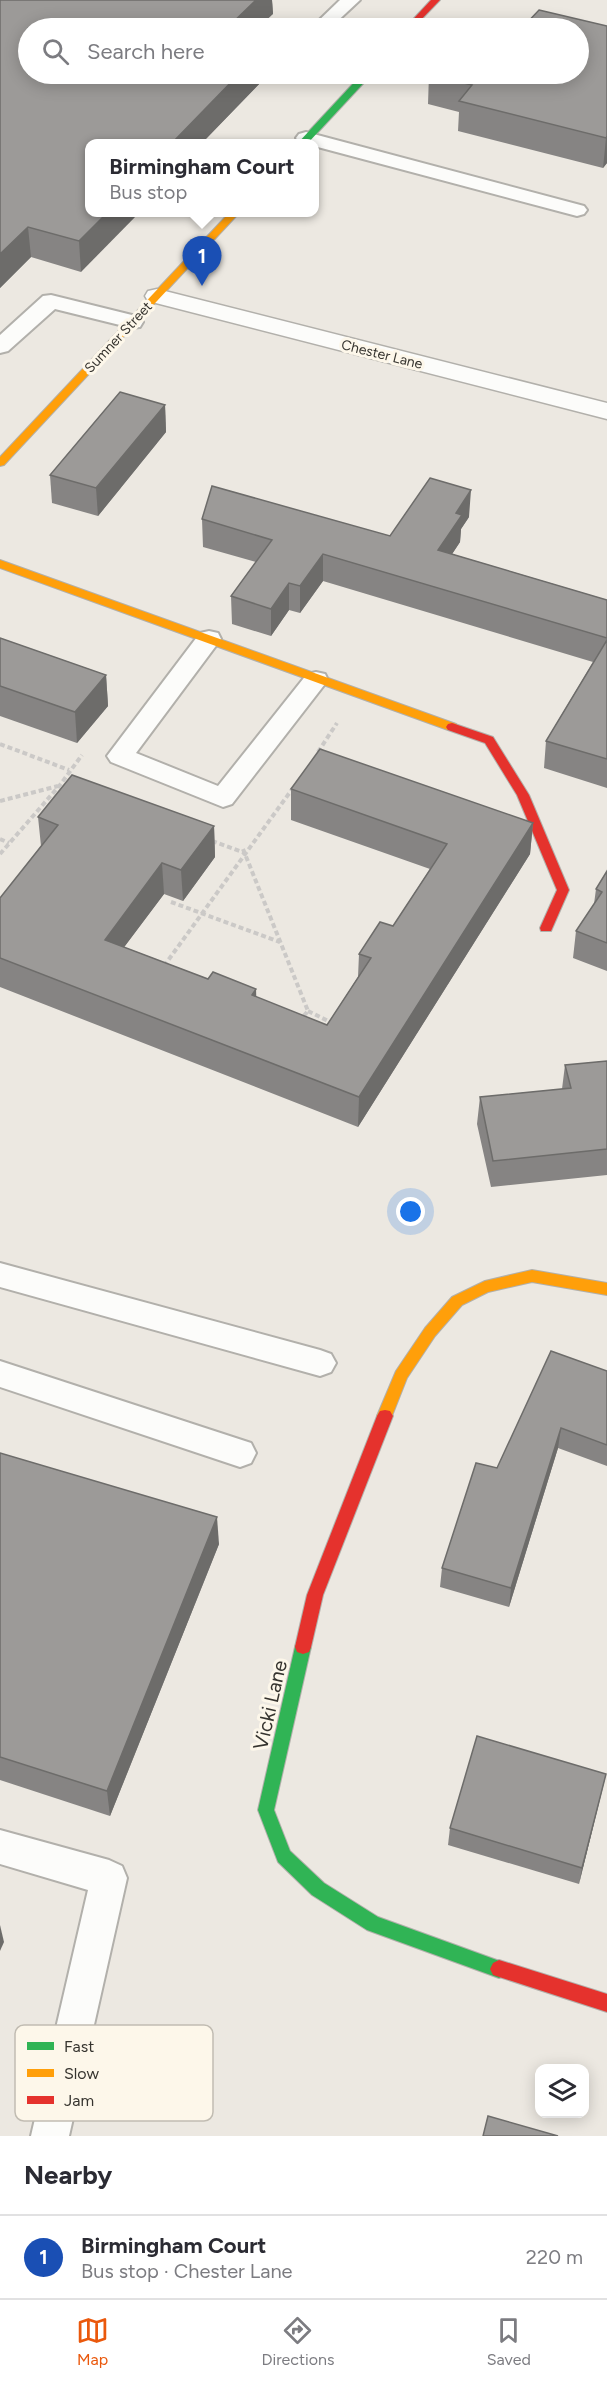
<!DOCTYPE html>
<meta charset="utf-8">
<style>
body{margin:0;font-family:Figtree,sans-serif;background:#f7f7f7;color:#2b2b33}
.controls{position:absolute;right:18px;bottom:18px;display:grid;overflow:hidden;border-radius:12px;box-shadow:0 3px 15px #0003}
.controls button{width:54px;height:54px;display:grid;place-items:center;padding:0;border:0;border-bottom:2px solid #e1e1e2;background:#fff;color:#2b2b33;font:30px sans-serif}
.you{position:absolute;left:411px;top:1212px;width:21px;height:21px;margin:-15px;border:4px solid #fff;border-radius:50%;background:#1a73e8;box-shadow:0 0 0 9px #1a73e833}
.badge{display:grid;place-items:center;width:39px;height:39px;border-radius:50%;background:#ea580c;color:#fff;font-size:20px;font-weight:700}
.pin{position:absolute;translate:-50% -50px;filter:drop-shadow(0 2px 3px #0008)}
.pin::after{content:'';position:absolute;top:32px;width:21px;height:18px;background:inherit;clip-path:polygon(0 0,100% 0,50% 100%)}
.popup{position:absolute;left:85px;top:139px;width:234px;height:78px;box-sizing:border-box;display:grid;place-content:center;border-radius:12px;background:#fff;filter:drop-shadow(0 2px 4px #0005);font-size:20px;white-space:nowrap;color:#7c7c81}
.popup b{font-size:22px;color:#2b2b33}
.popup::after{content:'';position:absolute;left:50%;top:100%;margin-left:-12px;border:12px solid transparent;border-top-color:#fff}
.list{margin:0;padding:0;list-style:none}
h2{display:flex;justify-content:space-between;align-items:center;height:78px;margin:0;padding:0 24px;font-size:26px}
h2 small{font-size:20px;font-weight:400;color:#7c7c81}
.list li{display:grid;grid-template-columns:39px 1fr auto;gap:18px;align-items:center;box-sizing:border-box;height:84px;padding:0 24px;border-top:2px solid #e1e1e2}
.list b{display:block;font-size:22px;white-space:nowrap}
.list p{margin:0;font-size:20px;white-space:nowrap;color:#7c7c81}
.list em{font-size:20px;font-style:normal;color:#7c7c81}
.icon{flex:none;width:33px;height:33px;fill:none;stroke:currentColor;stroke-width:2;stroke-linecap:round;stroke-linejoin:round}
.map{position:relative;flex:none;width:607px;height:2136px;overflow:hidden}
.search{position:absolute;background:#fff;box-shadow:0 3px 15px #0003;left:18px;right:18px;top:18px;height:66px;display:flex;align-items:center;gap:15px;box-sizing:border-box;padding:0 21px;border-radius:33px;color:#7c7c81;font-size:22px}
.sheet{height:162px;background:#fff}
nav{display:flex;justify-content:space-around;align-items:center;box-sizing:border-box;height:84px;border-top:2px solid #e1e1e2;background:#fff;font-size:16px;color:#7c7c81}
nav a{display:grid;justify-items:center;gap:3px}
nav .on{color:#ea580c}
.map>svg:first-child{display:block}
</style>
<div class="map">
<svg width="607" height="2136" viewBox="0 0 607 2136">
<rect width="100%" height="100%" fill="#ece8e1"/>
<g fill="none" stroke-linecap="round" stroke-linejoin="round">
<g stroke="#b2b0ab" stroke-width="4">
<g id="lane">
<polygon points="340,0 360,0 330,28 311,28"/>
<polygon points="306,132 584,206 587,210 584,214 577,216 314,146 314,144 299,142 296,138 299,134"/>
<polygon points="51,295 140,317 143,322 140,327 132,328 55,309 8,351 0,353 0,335 43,296"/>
<polygon points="209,631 218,633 221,639 136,753 218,786 307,674 316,672 325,674 328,680 232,804 223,807 111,762 107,756 200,633"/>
<polygon points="0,1263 320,1350 331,1354 336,1363 331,1372 320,1376 0,1287"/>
<polygon points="0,1361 251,1443 256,1453 251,1463 240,1467 0,1387"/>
<polygon points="0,1830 109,1860 122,1866 127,1878 69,2136 31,2136 88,1890 0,1864"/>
</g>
</g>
<g stroke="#b2b0ab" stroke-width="3">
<polygon id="street" points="157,289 607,403 607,419 148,301 145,296 148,291"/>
</g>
<g stroke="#b2b0ab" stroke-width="2">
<g id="fast">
<polygon points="362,74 372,74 307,144 297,144"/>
<polygon points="303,1640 309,1642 311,1647 274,1810 290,1851 324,1883 378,1917 505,1963 508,1969 505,1975 499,1978 367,1930 312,1895 278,1862 258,1810 295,1647 297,1642"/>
</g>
</g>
<g stroke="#b2b0ab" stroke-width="2">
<g id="slow">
<polygon points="230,212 240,212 4,465 0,466 0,457"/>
<polygon points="0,560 456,724 458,727 456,730 448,730 0,568"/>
<polygon points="532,1270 607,1283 607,1295 532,1282 488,1292 462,1305 435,1336 407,1378 390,1421 385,1422 380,1421 377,1416 396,1371 425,1328 452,1297 485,1281"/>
</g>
</g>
<g stroke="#b2b0ab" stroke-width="2">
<g id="jam">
<polygon points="431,0 440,0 413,28 405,28"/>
<polygon points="452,723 493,737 529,795 569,890 551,931 541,931 540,928 557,890 517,795 485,743 448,730 446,727 448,724"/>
<polygon points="385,1410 390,1411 393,1416 323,1595 311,1647 309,1652 303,1654 297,1652 295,1647 307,1595 377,1416 380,1411"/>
<polygon points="499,1960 607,1994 607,2012 493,1975 490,1969 493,1963"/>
</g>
</g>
<g stroke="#cbc9c7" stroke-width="4" stroke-dasharray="5 3" stroke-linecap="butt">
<polyline points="0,744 69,770"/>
<polyline points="318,752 337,723"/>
<polyline points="0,801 58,786"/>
<polyline points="0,839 9,843"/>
<polyline points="212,841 245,853"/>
<polyline points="243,849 308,1011 301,1019"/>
<polyline points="0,854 60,785 82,755"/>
<polyline points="171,902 280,942"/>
<polyline points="164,966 293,788"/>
<polyline points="308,1011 332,1023"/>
</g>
<use href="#lane" fill="#fcfcfa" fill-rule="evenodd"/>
<use href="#street" fill="#fcfcfa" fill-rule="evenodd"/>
<use href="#fast" fill="#30b455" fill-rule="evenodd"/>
<use href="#slow" fill="#ff9f0a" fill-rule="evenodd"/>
<use href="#jam" fill="#e5322d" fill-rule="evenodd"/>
</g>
<g fill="#868483">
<polygon points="0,0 272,0 273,14 28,74 266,74 266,77 201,144 90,144 81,272 31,257 0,288"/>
<polygon points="607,26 607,163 603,168 458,131 459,112 428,104 429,74"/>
<polygon points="165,405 166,432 98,516 52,503 50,475"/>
<polygon points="469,517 461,529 460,542 452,554 607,600 607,788 544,768 546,741 593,662 323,581 300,613 289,610 271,636 232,624 231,596 256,562 203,547 202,519 390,536"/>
<polygon points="0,638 106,675 108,706 77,743 0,716"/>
<polygon points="291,789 533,823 530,854 358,1127 0,987 0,898 41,846 38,817 214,826 215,857 183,901 164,894 124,947 208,979 256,989 256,997 327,1025 358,977 359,954 393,926 430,869 291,820"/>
<polygon points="607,871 607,971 573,958 576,931 594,904 596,889"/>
<polygon points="607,1061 607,1175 491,1187 477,1124 480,1097 562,1089 565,1065"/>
<polygon points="607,1371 607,1466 558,1448 509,1607 440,1587 442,1568 497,1468"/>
<polygon points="0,1453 219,1544 110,1816 0,1780"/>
<polygon points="606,1774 579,1884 448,1845 450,1828"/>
</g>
<g fill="#6d6c6a">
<polygon points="250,0 272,0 273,14 258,28 227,28"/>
<polygon points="239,74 266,74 266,77 201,144 171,144"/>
<polygon points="607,136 607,163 603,168 606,138"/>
<polygon points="107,213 139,213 81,272 79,241"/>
<polygon points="28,227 31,257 0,288 0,254"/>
<polygon points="165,405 166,432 98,516 96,488"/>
<polygon points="471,490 469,517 461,529 460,542 437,577 438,550 456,513"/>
<polygon points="323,554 323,581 300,613 300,586"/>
<polygon points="289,583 289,610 271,636 271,609"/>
<polygon points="106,675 108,706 77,743 75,712"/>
<polygon points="533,823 530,854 358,1127 359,1097"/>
<polygon points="214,826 215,857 183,901 181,870"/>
<polygon points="162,863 164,894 107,970 105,940"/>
<polygon points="256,989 257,1019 252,995"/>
<polygon points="561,1428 558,1448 509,1607 511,1588"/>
<polygon points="217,1517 219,1544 110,1816 107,1791"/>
<polygon points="606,1774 602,1791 579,1884 582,1868"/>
<polygon points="0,1925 4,1942 0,1951"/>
</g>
<g fill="#9c9a98" stroke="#6d6c6a" stroke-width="1.5">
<polygon points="0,0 256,0 227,28 28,28 28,74 239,74 171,144 90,144 90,213 107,213 79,241 28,227 0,254"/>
<polygon points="539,10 607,26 607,136 606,138 459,101 472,85 429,74 579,74 579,28 522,28"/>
<polygon points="120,392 165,405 96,488 50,475"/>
<polygon points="430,478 471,490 456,513 462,515 438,550 607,600 607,638 323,554 300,586 289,583 271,609 231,596 272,540 202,519 212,486 390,536"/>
<polygon points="0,638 106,675 75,712 0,686"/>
<polygon points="607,640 607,759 546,741"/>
<polygon points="320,749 533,823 359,1097 0,958 0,898 58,825 38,817 72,775 214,826 181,870 162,863 105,940 208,979 213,972 256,989 252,995 327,1025 371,958 359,954 380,922 393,926 447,844 291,789"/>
<polygon points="607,871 607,943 576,931 602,892 596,889"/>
<polygon points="607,1061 607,1149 493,1161 480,1097 571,1088 565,1065"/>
<polygon points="551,1351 607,1371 607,1445 561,1428 511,1588 442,1568 476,1463 497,1468"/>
<polygon points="0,1453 217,1517 107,1791 0,1757"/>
<polygon points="477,1736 606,1774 582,1868 450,1828"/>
<polygon points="488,2116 558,2136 483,2136"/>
</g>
<g text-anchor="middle" stroke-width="6" stroke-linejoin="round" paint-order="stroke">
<g font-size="14" fill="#36342f" stroke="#fdf7ea">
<text transform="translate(118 337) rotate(-47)" y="5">Sumner Street</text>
<text transform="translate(382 354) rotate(14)" y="5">Chester Lane</text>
</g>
<g font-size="20" fill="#36342f" stroke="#fdf7ea">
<text transform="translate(270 1705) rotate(-77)" y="7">Vicki Lane</text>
</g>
</g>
<rect x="15" y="2025" width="198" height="96" rx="9" fill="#fdf7ea" stroke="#c1bcb2" stroke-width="1.5"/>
<rect x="27" y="2042" width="27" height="8" fill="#30b455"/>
<rect x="27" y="2069" width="27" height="8" fill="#ff9f0a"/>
<rect x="27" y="2096" width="27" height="8" fill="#e5322d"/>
<g font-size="16" fill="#36342f">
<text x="64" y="2052">Fast</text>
<text x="64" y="2079">Slow</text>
<text x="64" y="2106">Jam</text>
</g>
</svg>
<div class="controls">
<button><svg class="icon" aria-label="layers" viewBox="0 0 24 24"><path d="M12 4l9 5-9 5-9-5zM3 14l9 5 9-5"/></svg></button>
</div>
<div class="you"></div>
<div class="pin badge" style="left:202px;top:286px;background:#1a4fb4">1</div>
<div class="popup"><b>Birmingham Court</b>Bus stop</div>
<div class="search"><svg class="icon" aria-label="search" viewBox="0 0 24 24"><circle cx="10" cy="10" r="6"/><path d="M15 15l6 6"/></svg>Search here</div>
</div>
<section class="sheet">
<h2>Nearby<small></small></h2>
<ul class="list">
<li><span class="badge" style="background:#1a4fb4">1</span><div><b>Birmingham Court</b><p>Bus stop · Chester Lane</p></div><em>220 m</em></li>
</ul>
</section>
<nav>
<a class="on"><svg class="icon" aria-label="map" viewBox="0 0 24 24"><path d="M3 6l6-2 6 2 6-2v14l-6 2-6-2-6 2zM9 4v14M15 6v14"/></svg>Map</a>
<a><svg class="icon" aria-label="directions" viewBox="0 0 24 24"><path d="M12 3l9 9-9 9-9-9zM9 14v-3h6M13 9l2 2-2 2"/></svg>Directions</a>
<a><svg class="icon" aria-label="saved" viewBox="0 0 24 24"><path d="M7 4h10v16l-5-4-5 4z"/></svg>Saved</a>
</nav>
